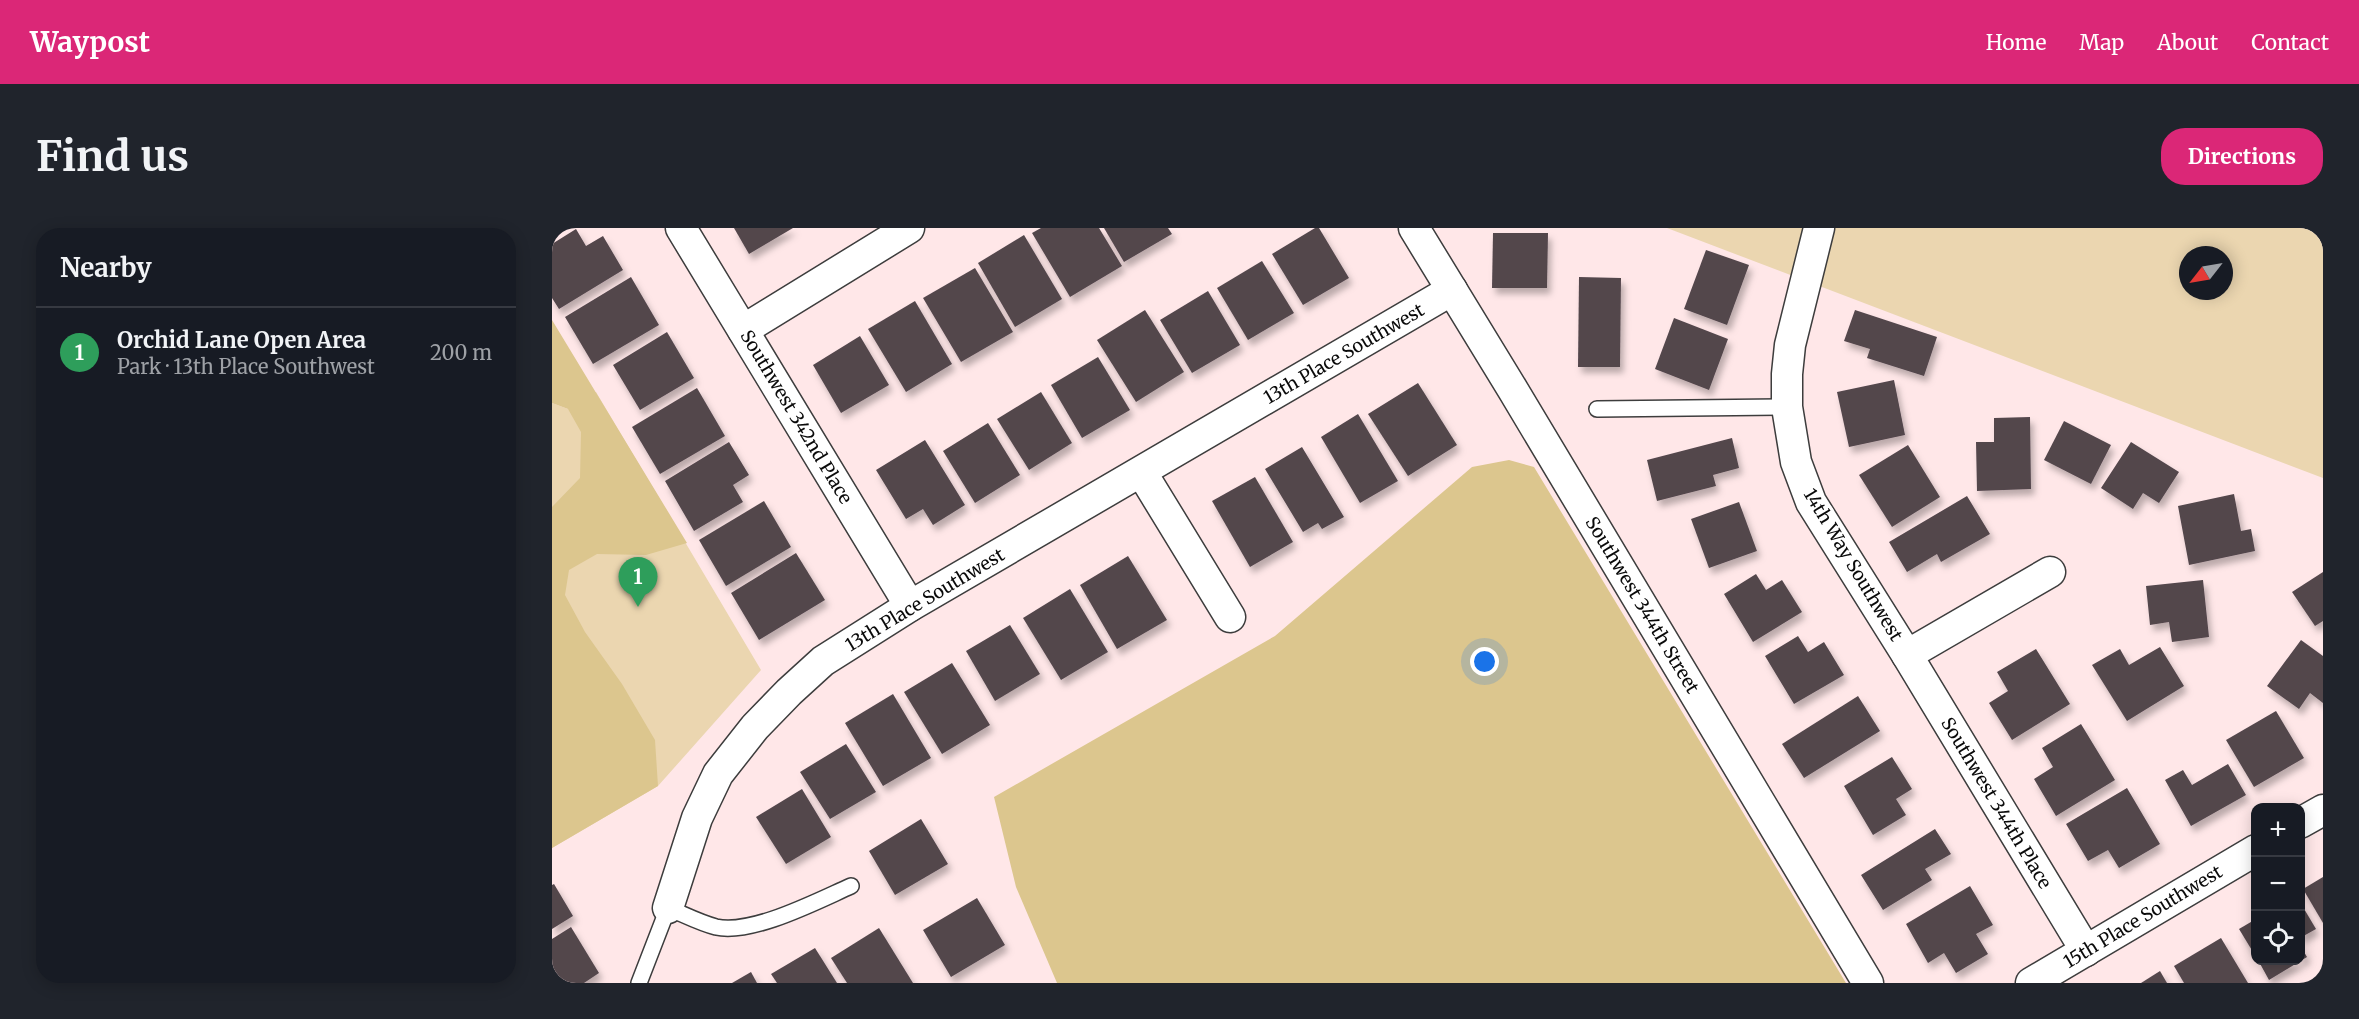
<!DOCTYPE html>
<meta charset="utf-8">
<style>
body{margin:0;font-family:Merriweather,serif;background:#20242c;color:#f1f3f6}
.controls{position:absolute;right:18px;bottom:18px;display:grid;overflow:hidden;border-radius:12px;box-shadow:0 3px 15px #0003}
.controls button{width:54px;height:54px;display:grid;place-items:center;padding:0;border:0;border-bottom:2px solid #363941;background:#171b24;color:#f1f3f6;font:30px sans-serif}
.compass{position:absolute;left:1627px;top:18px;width:54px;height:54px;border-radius:50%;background:#171b24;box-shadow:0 3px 15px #0003;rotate:239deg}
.you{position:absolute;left:933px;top:434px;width:21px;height:21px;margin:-15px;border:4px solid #fff;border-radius:50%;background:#1a73e8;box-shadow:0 0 0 9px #1a73e833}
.badge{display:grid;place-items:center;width:39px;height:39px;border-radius:50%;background:#db2777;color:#fff;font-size:20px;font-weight:700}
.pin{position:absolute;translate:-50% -50px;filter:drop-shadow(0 2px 3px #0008)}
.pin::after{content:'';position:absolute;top:32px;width:21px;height:18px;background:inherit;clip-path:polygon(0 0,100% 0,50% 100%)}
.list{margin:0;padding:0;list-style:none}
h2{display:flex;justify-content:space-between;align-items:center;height:78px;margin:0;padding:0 24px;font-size:26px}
h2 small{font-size:20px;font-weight:400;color:#9ea1a6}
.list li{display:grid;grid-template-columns:39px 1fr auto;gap:18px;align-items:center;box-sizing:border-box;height:90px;padding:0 24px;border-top:2px solid #363941}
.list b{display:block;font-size:22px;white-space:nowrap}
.list p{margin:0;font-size:20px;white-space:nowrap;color:#9ea1a6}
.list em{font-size:20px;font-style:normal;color:#9ea1a6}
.icon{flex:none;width:33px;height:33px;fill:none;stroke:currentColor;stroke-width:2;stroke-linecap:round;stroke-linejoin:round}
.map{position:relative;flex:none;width:1771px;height:755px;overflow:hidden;border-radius:24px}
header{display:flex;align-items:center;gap:36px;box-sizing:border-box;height:84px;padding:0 30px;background:#db2777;color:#fff}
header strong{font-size:28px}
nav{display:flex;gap:33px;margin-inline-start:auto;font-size:21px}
.intro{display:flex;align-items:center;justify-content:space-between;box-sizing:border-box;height:144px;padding:0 36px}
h1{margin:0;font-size:42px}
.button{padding:15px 27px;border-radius:24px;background:#db2777;color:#fff;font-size:21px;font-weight:700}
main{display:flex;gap:36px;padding:0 36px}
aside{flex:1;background:#171b24;border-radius:24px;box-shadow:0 3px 15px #0003}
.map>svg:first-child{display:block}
</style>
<header>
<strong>Waypost</strong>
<nav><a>Home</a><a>Map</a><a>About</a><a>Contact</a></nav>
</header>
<div class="intro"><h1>Find us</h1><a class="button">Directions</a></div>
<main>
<aside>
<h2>Nearby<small></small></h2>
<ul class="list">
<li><span class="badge" style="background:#2e9e5b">1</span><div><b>Orchid Lane Open Area</b><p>Park · 13th Place Southwest</p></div><em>200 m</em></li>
</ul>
</aside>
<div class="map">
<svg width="1771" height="755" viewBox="0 0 1771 755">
<defs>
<filter id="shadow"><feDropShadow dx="3.5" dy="6" stdDeviation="3" flood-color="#0004"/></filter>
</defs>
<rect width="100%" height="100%" fill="#ffe7e8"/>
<g fill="#ebd6b0" fill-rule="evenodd">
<path d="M1115,0H1771V250ZM1636,27H1672V63H1636Z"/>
<polygon points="44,164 209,442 106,558 0,620 0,175 16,181"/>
</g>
<g fill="#dcc68e">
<polygon points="0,92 135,315 94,327 45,326 17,342 13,367 33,404 70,456 103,512 106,558 0,620 0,279 28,250 29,204 16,181 0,175"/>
<polygon points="957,232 982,239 1294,755 505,755 464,659 442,569 723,408 920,239"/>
</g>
<g fill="#53464c" filter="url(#shadow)">
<polygon points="182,0 241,0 197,26"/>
<polygon points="489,0 547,0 570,38 518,69 480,5"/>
<polygon points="552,0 616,0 620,6 572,34"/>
<polygon points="763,0 767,0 797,50 751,77 720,26"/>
<polygon points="24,1 34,18 51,8 71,42 7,81 0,70 0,16"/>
<polygon points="941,5 996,5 995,60 940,60"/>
<polygon points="472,7 510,71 463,99 426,35"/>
<polygon points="1154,22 1197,37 1175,97 1132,81"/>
<polygon points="710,33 742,85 696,112 665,60"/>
<polygon points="423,40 461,104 409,134 371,70"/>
<polygon points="79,49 107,97 41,136 13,89"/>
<polygon points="1027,49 1069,50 1068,139 1026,139"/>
<polygon points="656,63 688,117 640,145 608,92"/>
<polygon points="363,73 400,136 354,164 316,101"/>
<polygon points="593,82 632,144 584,174 545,112"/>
<polygon points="1303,82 1385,109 1372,148 1315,130 1318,121 1292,113"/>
<polygon points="1122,90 1176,111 1157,162 1103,141"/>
<polygon points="115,104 142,150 88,182 61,137"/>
<polygon points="308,108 337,157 289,185 261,137"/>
<polygon points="546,129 578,182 530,210 499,157"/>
<polygon points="1342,152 1353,207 1297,219 1285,164"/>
<polygon points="866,155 905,217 856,248 816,186"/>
<polygon points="145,160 173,208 108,246 80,199"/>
<polygon points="489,164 520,215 477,242 445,191"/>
<polygon points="806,186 846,253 808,275 769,209"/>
<polygon points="1478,189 1479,261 1425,263 1424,214 1442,214 1442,190"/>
<polygon points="1512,193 1559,217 1539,256 1492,232"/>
<polygon points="436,195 468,247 423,275 391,223"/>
<polygon points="1180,210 1187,240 1161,247 1164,258 1105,273 1095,232"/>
<polygon points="373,212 413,277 381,297 371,281 354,291 324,242"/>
<polygon points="177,214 197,247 181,257 191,274 142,303 113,253"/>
<polygon points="1579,214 1627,244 1607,275 1591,265 1581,281 1549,260"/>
<polygon points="1356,217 1388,269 1340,299 1307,247"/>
<polygon points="750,219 792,289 770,301 766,295 751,304 713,241"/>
<polygon points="703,249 741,314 698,339 660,273"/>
<polygon points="1682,266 1689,303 1699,301 1703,323 1637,337 1626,278"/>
<polygon points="1415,268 1438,306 1389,334 1385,326 1355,344 1337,314"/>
<polygon points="212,273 239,319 174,358 147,312"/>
<polygon points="1187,274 1205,323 1157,340 1139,291"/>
<polygon points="244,325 273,372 207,412 179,365"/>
<polygon points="576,328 615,392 565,421 528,357"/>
<polygon points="1771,344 1771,393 1763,398 1740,364"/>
<polygon points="1204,346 1214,362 1230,352 1250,384 1201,414 1172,366"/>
<polygon points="1651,352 1657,409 1620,414 1617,394 1598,397 1594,358"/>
<polygon points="518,361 556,424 509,452 471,390"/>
<polygon points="458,397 488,446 443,473 414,423"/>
<polygon points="1246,408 1256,424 1272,414 1292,447 1242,476 1213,428"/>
<polygon points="1749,412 1771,428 1771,475 1758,465 1747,481 1715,458"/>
<polygon points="1608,419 1632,458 1575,493 1540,437 1568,421 1577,437"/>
<polygon points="1484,421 1518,476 1460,512 1437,475 1456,463 1445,444"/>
<polygon points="400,435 438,497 390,526 352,464"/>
<polygon points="341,466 379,530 331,558 293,495"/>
<polygon points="1306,468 1328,503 1252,550 1230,516"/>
<polygon points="1724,483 1752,530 1702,559 1674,512"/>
<polygon points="1529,496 1563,552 1504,588 1482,551 1501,539 1490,520"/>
<polygon points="294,516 324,564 278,591 248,544"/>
<polygon points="1340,529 1360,561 1344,571 1354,587 1321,607 1292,558"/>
<polygon points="1676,536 1694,567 1639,598 1613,552 1631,542 1640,557"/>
<polygon points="1575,560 1608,616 1567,640 1556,622 1536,633 1514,596"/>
<polygon points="250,561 279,609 234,636 204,589"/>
<polygon points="369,591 396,636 343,667 317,623"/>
<polygon points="1383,601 1399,626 1373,641 1380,652 1331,682 1309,647"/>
<polygon points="1771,649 1771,695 1751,661"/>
<polygon points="2,656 21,688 0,701 0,657"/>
<polygon points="1418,658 1441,697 1424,706 1436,726 1404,745 1392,725 1376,735 1354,696"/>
<polygon points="425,670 453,717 399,749 371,702"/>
<polygon points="1748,674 1764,701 1748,710"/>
<polygon points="1704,691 1704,729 1687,701"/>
<polygon points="19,699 47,745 32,755 0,755 0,711"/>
<polygon points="327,700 361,755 295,755 279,730"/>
<polygon points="1669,710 1696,755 1632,755 1622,738"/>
<polygon points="1748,717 1755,729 1717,752 1706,732 1748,732"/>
<polygon points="263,720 285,755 225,755 219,746"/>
<polygon points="1608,743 1615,755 1589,755"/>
<polygon points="199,744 205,755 180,755"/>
</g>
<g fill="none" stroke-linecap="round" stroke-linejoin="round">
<g stroke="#3d3d3d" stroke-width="18">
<g id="service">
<polyline points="1045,181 1235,179"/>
<path d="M87,755L116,680C131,686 148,695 164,699C200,707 265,673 299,658"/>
</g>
</g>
<g stroke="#3d3d3d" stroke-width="33">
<g id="minor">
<polyline points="129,0 358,378"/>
<polyline points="862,0 961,162 1316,755"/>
<polyline points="1267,0 1238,117 1235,146 1235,179 1244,234 1259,274 1355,427 1534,723"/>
<polyline points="191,102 357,0"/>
<polyline points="590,245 678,389"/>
<polyline points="1355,427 1498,344"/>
<polyline points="1748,595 1771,582"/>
<polyline points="116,680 145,590 166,546 203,499 237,464 271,433 358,378 900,62"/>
<polyline points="1479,755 1704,622"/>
</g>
</g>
<use href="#service" stroke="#fff" stroke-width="15"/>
<use href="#minor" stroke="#fff" stroke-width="30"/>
</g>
<g text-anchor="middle" stroke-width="6" stroke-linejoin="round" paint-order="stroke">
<g font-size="18" fill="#0a0a0a" stroke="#fff">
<text transform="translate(792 126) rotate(-30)" y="6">13th Place Southwest</text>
<text transform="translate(244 189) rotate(59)" y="6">Southwest 342nd Place</text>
<text transform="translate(1301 337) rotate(59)" y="6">14th Way Southwest</text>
<text transform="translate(373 372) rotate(-31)" y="6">13th Place Southwest</text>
<text transform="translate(1090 377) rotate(59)" y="6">Southwest 344th Street</text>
<text transform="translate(1444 575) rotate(59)" y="6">Southwest 344th Place</text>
<text transform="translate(1591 689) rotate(-31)" y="6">15th Place Southwest</text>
</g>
</g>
</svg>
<div class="controls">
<button>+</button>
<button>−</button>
<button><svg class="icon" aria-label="locate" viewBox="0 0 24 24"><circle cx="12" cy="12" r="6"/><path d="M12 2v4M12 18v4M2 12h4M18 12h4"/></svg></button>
</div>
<svg class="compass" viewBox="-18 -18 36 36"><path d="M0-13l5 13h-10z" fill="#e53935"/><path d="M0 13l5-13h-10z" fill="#9ea1a6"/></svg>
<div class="you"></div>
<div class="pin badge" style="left:86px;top:379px;background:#2e9e5b">1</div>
</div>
</main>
